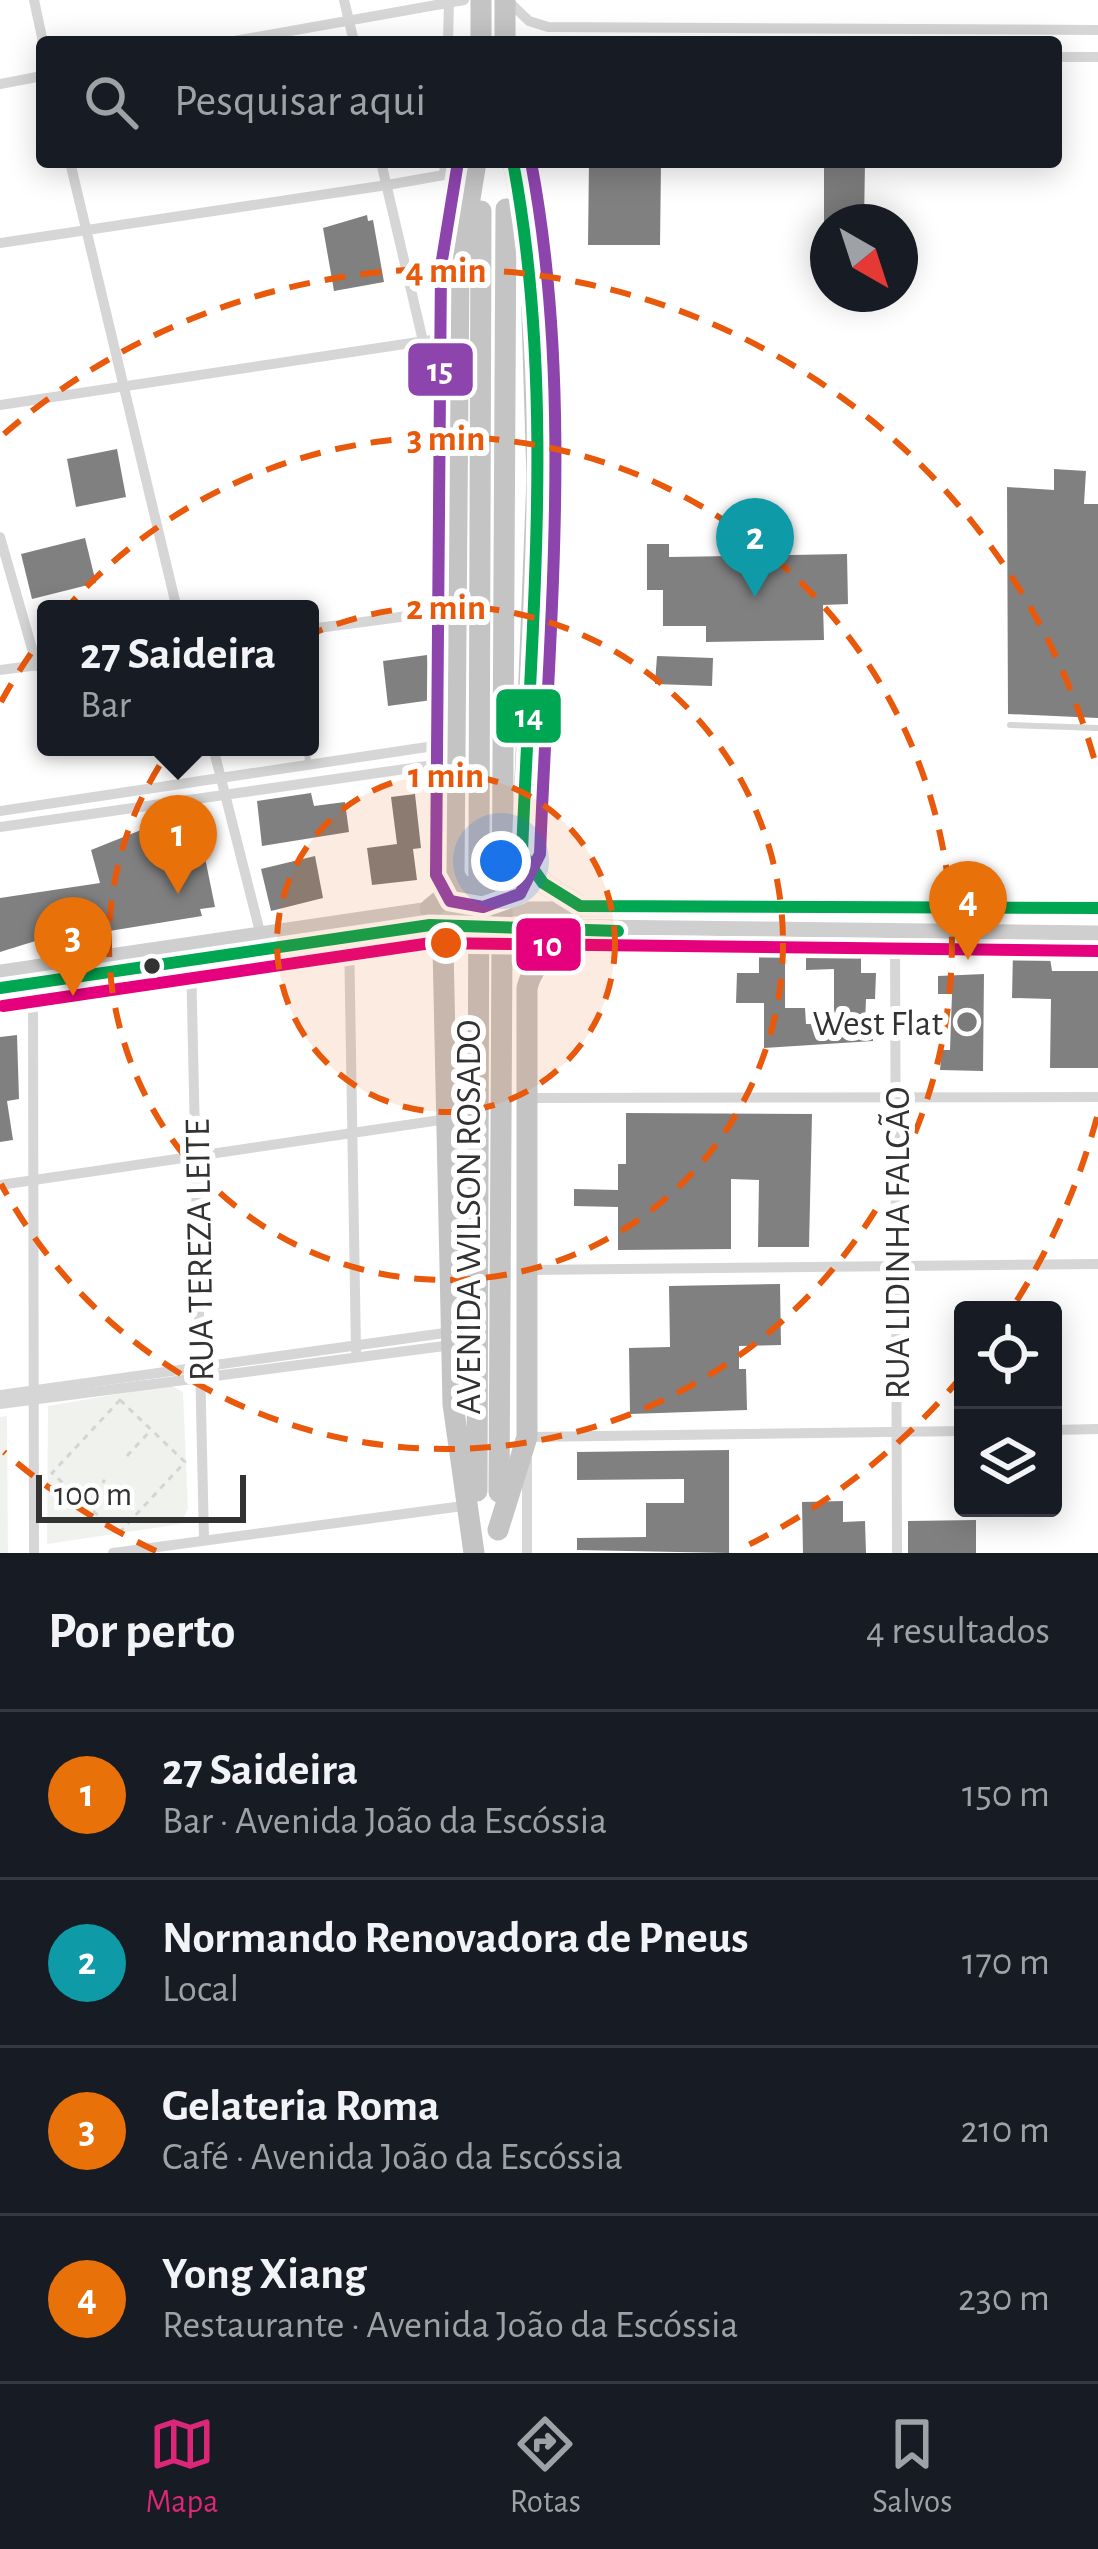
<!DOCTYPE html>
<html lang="pt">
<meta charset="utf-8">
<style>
body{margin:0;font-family:"Alegreya Sans",sans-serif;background:#20242c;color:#f1f3f6}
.controls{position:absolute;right:36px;bottom:36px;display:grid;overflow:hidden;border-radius:12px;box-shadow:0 6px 30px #0003}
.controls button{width:108px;height:108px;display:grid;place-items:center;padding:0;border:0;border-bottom:3px solid #363941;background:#171b24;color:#f1f3f6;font:60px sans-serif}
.compass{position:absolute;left:810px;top:204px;width:108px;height:108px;border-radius:50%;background:#171b24;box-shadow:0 6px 30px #0003;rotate:141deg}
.scale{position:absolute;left:36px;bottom:30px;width:210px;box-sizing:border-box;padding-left:12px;border:6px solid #323232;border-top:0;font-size:33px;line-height:42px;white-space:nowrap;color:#323232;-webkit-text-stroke:9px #fff;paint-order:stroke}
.you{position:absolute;left:501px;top:861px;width:42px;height:42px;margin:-30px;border:9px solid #fff;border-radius:50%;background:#1a73e8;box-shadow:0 0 0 18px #1a73e833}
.badge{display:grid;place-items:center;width:78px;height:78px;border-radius:50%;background:#db2777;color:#fff;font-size:39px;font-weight:700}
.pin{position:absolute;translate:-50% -99px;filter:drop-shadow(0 3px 6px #0008)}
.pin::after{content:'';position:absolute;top:63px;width:42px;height:36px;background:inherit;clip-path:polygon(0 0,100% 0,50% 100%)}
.popup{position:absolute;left:37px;top:600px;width:282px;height:156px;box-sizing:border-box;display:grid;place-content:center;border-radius:12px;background:#171b24;filter:drop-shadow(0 3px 9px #0005);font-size:39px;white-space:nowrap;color:#9ea1a6}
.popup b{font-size:45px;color:#f1f3f6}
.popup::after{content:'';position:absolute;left:50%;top:100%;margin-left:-24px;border:24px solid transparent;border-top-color:#171b24}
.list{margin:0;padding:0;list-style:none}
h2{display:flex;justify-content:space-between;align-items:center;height:156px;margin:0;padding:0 48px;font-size:51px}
h2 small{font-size:39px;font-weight:400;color:#9ea1a6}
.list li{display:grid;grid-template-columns:78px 1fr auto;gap:36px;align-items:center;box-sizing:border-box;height:168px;padding:0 48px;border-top:3px solid #363941}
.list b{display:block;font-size:45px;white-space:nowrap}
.list p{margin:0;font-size:39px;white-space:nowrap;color:#9ea1a6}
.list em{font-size:39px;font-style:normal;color:#9ea1a6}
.icon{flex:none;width:66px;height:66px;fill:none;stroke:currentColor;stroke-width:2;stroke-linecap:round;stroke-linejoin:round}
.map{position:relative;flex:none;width:1098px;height:1553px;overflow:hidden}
.search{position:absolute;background:#171b24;box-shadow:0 6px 30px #0003;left:36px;right:36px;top:36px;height:132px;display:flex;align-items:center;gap:30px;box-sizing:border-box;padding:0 42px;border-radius:12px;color:#9ea1a6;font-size:45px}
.sheet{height:828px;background:#171b24}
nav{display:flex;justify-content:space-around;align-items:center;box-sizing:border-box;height:168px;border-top:3px solid #363941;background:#171b24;font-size:33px;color:#9ea1a6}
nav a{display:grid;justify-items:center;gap:6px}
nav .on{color:#db2777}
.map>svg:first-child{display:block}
</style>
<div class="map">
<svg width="1098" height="1553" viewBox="0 0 1098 1553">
<rect width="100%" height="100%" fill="#fff"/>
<g fill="#f0f3ed">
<polygon points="170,1385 183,1392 188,1508 181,1524 47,1544 48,1406"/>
<polygon points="7,1416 8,1553 0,1553 0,1417"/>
</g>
<g fill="#808080">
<polygon points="589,162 661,162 660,245 588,245"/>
<polygon points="824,162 865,162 864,222 824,222"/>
<polygon points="367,215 368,221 373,220 384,282 334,291 323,228"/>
<polygon points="117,449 126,497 76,507 67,459"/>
<polygon points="1054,469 1086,471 1084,504 1098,504 1098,718 1008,714 1007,487 1054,490"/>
<polygon points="85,538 96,583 32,599 21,554"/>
<polygon points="647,544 669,544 669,557 847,554 848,604 823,605 824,640 706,642 706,626 663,626 663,590 647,590"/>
<polygon points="427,655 432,700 388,706 383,661"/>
<polygon points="657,656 713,658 712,686 655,684"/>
<polygon points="311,793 314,806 345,802 349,832 262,846 257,801"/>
<polygon points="415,794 421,848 413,849 417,880 372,885 367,848 397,844 391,797"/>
<polygon points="172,819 201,838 215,907 200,909 202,916 103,932 74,929 0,952 0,898 100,883 91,850 146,828 150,853"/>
<polygon points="315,856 323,898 271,911 261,869"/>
<polygon points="759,943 785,943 785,1008 805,1008 806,1024 834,1024 834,969 806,970 806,944 861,944 861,973 876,973 875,999 866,999 865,1024 873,1024 873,1041 764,1048 764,1003 736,1003 737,973 759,973"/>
<polygon points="1013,951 1049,952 1052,971 1098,971 1098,1068 1050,1068 1051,999 1012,998"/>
<polygon points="984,974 983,1071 940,1070 942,1050 950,1050 952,994 938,994 938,976"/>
<polygon points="17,1035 19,1099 7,1101 13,1140 0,1142 0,1037"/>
<polygon points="626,1113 812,1114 809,1247 758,1247 759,1180 731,1179 731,1249 618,1250 618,1207 574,1206 574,1189 618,1190 618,1164 626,1164"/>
<polygon points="780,1284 781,1345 739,1346 739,1369 746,1369 747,1410 630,1414 629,1348 670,1347 669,1286"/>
<polygon points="729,1450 729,1553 577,1550 577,1538 646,1537 646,1503 684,1503 684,1479 577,1480 577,1452"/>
<polygon points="843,1501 843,1522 865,1521 866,1553 803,1553 802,1502"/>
<polygon points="976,1520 976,1553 908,1553 908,1521"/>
</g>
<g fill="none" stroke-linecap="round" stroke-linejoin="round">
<g stroke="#d4d4d4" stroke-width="3" stroke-dasharray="6 6" stroke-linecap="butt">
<polygon points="120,1400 185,1462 118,1534 52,1473"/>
<polyline points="127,1456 150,1431"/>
<polyline points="87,1501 105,1480"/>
</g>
<g stroke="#d6d6d6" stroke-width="6">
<polyline points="1010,725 1098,728"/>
<polyline points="307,747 308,765"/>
</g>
<g stroke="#d6d6d6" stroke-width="10">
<polyline points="34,0 43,42"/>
<polyline points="344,0 354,42"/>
<polyline points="507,0 529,21 548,27 1098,30"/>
<polyline points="229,42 464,0"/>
<polyline points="448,42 449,0"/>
<polyline points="1056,57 1098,57"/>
<polyline points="0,84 42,76"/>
<polyline points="70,162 177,609"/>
<polyline points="381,162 423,341"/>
<polyline points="0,243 387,185 444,175 445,162"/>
<polyline points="0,405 458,336"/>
<polyline points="0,537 37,666"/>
<polyline points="310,629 453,610"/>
<polyline points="0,670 46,664"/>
<polyline points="213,747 260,932"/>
<polyline points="0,811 454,743"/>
<polyline points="0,827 454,762"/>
<polyline points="895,934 897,1553"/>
<polyline points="349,935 356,1351"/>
<polyline points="191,959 204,1540"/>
<polyline points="33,984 34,1553"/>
<polyline points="527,1098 1098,1097"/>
<polyline points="0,1185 447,1119"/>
<polyline points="528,1270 1098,1264"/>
<polyline points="0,1395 452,1332"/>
<polyline points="0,1404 452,1345"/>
<polyline points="1053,1430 1098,1429"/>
<polyline points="528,1437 963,1431"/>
<polyline points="527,1460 527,1553"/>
<polyline points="113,1553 463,1506"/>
</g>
<g stroke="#cfcfcf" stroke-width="15">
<polyline points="0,972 430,909 1098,908"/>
<polyline points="0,988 430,925 1098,933"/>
</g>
<g stroke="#c4c4c4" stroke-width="21">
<polyline points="481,0 481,42"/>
<polyline points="505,42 505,0"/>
<polyline points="522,853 543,883 580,906"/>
<path d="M454,875L461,886C492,890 514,885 522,853L537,478L530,252L513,162"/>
<polyline points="430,909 446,896 454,875 459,266 476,162"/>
<polyline points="430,925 443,947 453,1404 474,1553"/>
<path d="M498,1530L527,1437V988C536,952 569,939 601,931"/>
</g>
<g stroke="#c4c4c4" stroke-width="21">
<polyline points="477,1491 481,211"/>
<polyline points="499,1492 506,209"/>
</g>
<g stroke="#fff" stroke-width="21">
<g id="bus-1">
<path d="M513,162C556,388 531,624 522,853L543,883L580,906L1098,908"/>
<polyline points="0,988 430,925 618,931"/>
</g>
</g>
<g stroke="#fff" stroke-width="21">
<polyline id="bus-2" points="3,1006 431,943 1098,951"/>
</g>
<g stroke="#fff" stroke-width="21">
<path id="bus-3" d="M458,162L441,266L436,875L450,901L483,907L520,894L540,854C549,625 574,388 531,162"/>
</g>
<use href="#bus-1" stroke="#00a651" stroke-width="12"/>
<use href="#bus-2" stroke="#e5007d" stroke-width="12"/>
<use href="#bus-3" stroke="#8e44ad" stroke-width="12"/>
</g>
<circle cx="446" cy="943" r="169" fill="#e8590c" fill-opacity=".12"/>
<g fill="none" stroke="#e8590c" stroke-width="6" stroke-dasharray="21 15">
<circle cx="446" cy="943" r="169"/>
<circle cx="446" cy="943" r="337"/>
<path d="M1 702A506 506 0 1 1 1 1184"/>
<path d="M1097 1117A674 674 0 0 1 1014 1305M962 1376A674 674 0 0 1 736 1551M156 1551A674 674 0 0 1 4 1452M4 434A674 674 0 0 1 1097 769"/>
</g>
<circle fill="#323232" stroke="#fff" stroke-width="4.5" cx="152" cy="966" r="10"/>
<circle fill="#7a7a7a" stroke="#fff" stroke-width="4.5" cx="967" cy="1022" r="12"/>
<g text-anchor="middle" stroke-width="12" stroke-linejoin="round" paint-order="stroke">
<g font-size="36" fill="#323232" stroke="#fff" text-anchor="end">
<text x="943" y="1035">West Flat</text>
</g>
<g font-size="36" fill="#323232" stroke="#fff">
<text transform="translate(467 1217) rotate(-90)" y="13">AVENIDA WILSON ROSADO</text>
<text transform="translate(896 1243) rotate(-90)" y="13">RUA LIDINHA FALCÃO</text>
<text transform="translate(198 1250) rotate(-91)" y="13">RUA TEREZA LEITE</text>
</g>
</g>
<circle cx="446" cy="943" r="18" fill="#e8590c" stroke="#fff" stroke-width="6"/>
<g font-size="36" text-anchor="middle" font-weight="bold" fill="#e8590c" stroke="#fff" stroke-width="12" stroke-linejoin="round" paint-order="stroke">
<text x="446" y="282">4 min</text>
<text x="446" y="450">3 min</text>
<text x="446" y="619">2 min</text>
<text x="446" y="787">1 min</text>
</g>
<g stroke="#fff" stroke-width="4.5">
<rect x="406" y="341" width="69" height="57" rx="12" fill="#8e44ad"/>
<rect x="494" y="687" width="69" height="58" rx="12" fill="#00a651"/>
<rect x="514" y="916" width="69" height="57" rx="12" fill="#e5007d"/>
</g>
<g font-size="33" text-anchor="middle" font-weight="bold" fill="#fff">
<text x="440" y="381">15</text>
<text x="529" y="727">14</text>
<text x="548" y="956">10</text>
</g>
</svg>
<div class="controls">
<button><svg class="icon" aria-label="locate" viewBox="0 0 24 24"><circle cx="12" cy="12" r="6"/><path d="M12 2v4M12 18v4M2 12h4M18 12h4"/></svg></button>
<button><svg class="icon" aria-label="layers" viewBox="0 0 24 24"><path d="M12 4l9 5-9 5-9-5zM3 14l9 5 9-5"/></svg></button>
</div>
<svg class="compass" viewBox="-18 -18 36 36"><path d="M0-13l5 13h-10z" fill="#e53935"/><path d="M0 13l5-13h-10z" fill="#9ea1a6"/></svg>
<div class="scale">100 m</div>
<div class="you"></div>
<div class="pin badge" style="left:178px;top:894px;background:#e8710a">1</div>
<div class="popup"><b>27 Saideira</b>Bar</div>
<div class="pin badge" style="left:755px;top:597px;background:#0f9aa8">2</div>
<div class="pin badge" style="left:73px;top:996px;background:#e8710a">3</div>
<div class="pin badge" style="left:968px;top:960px;background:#e8710a">4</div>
<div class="search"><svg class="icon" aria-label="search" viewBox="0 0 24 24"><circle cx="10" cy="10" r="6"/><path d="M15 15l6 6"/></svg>Pesquisar aqui</div>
</div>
<section class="sheet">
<h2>Por perto<small>4 resultados</small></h2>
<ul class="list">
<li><span class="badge" style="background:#e8710a">1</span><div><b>27 Saideira</b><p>Bar · Avenida João da Escóssia</p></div><em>150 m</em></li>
<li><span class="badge" style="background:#0f9aa8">2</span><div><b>Normando Renovadora de Pneus</b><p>Local</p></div><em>170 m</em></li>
<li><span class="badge" style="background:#e8710a">3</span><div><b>Gelateria Roma</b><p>Café · Avenida João da Escóssia</p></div><em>210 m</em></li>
<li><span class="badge" style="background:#e8710a">4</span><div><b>Yong Xiang</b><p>Restaurante · Avenida João da Escóssia</p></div><em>230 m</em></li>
</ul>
</section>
<nav>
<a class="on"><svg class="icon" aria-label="map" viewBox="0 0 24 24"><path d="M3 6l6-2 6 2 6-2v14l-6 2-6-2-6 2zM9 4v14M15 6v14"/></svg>Mapa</a>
<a><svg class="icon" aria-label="directions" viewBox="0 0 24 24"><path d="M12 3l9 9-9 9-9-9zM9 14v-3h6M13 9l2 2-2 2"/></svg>Rotas</a>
<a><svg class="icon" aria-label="saved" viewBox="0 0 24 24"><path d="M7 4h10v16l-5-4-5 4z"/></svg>Salvos</a>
</nav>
